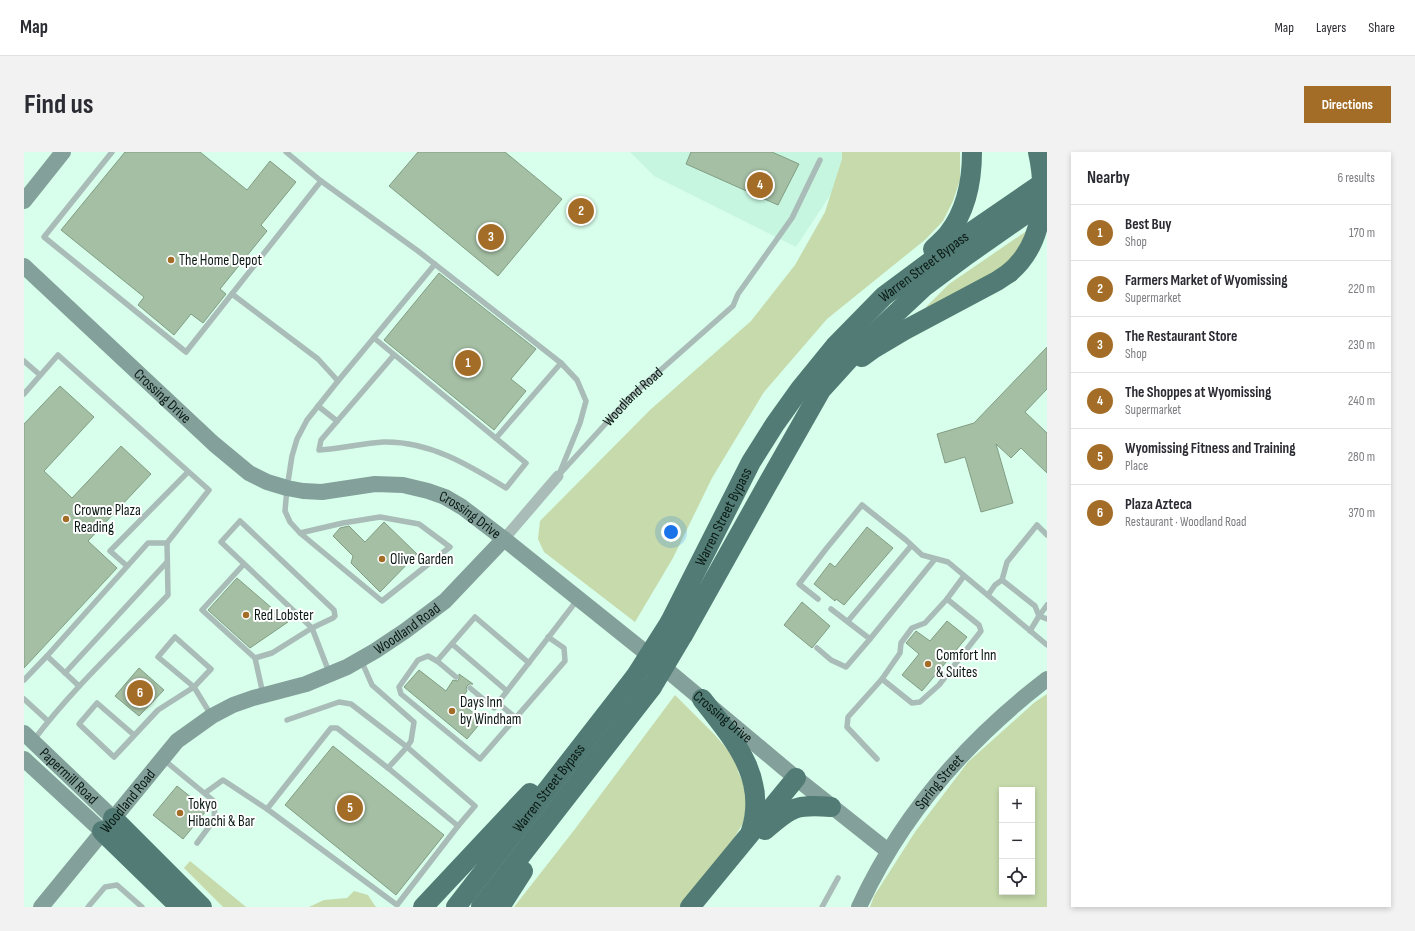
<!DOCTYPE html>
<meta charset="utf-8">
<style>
body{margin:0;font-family:"Sofia Sans Condensed",sans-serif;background:#f2f2f3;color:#2b2b33}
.controls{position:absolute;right:12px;bottom:12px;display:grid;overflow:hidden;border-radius:0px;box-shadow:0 2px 6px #0003}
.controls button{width:36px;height:36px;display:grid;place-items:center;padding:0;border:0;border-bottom:1px solid #e1e1e2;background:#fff;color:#2b2b33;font:20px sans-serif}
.you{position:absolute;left:647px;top:380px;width:14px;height:14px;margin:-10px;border:3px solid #fff;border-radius:50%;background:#1a73e8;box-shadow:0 0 0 6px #1a73e833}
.badge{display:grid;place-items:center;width:26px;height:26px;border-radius:50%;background:#a36d28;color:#fff;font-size:13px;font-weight:700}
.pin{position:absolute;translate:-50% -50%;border:2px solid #fff;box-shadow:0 1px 4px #0006}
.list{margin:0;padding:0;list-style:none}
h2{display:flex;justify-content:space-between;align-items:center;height:52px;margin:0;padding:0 16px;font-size:17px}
h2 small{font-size:13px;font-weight:400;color:#7c7c81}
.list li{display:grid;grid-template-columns:26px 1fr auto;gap:12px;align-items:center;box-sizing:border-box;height:56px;padding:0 16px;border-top:1px solid #e1e1e2}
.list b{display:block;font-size:15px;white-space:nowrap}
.list p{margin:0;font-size:13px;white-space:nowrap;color:#7c7c81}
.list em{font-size:13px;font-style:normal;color:#7c7c81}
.icon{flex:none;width:22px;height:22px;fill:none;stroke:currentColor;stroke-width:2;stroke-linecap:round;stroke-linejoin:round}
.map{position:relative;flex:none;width:1023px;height:755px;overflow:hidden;border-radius:0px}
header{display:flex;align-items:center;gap:24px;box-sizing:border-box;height:56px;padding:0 20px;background:#fff;border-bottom:1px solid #e1e1e2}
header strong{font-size:19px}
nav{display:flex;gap:22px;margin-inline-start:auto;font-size:14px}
.intro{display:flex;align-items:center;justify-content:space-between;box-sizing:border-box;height:96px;padding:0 24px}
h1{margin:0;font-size:28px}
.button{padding:10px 18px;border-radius:0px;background:#a36d28;color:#fff;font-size:14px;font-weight:700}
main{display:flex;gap:24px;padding:0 24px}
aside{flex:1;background:#fff;border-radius:0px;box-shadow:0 2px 6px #0003}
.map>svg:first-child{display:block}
</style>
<header>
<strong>Map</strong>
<nav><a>Map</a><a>Layers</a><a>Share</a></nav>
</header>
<div class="intro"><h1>Find us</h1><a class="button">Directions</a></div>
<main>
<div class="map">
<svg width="1023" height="755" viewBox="0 0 1023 755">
<rect width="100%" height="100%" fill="#d8ffec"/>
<polygon fill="#c6f6e0" points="606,0 829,0 830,7 772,95 630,24"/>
<g fill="#c6daab" fill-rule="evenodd">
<polygon points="818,0 936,0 936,28 929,49 919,69 902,87 803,167 740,240 688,326 649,406 611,470 520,400 514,387 516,369 626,258 727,169 771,113 801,60 818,7"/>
<path d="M1004,78C1003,82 1001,88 999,92C977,124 939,139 906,157L902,155L925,132Z"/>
<path d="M1023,542V755H846L850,744L891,680L944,610L1011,550ZM978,638H1008V740H978Z"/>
<polygon points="651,543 690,582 711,606 714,614 714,620 720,632 723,651 719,671 709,688 656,755 490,755 551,677"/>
<polygon points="166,709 222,755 199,755 160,716"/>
<polygon points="330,739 344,743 351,754 353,755 285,755 300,748 323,746"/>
</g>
<g fill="#a4bfa4" stroke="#829d83">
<polygon points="101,0 176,0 223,38 246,9 272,30 237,73 243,79 196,137 202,142 179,171 167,162 150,183 114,153 120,145 37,78"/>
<polygon points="394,0 481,0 538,47 474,124 365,34"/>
<polygon points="667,0 748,0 775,12 754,53 662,12"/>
<polygon points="415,121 512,197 487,227 502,239 470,278 360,188"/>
<polygon points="1023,195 1023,237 1001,260 1023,281 1023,321 997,296 987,306 972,292 989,351 957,360 941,305 921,311 913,282 950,271"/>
<polygon points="36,234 70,265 20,319 48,346 97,294 127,322 64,389 93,416 0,516 0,272"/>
<polygon points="360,370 393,402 356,440 327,411 329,404 309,384 316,376 325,374 341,390"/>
<polygon points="843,375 869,396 820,453 812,447 811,449 790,432 806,411 811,415"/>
<polygon points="213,426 264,470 226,496 184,458"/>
<polygon points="778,450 806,474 788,496 760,473"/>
<polygon points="923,469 943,485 898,539 878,523 895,502 882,491 892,479 906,489"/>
<polygon points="115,516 140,538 115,564 91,544"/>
<polygon points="395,518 422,539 429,528 433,529 435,527 435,522 449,532 445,532 443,534 442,537 443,539 435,550 459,568 443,587 380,535"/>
<polygon points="309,594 420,683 372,743 261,653"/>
<polygon points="153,634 183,658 159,687 129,663"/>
</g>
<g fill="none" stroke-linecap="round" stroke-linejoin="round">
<g stroke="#a9bcb8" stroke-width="5.5">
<polyline points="88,0 20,85 162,200 297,29"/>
<polyline points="262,0 297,29 394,99 537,211 472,286"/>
<polyline points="208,142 294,207 314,229"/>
<path d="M350,186L502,311L482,336C445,313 405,289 360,290C338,291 317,297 295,298L297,288L370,203"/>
<polyline points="0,209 16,223"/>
<path d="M0,242L34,203L185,338L143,391L144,443C98,491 49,536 9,589"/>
<polyline points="294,254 313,269"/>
<polyline points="536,320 556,271 562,249 553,228 537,211"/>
<path id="s1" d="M534,324L606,245L709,154L714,142L768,66L796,8"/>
<polyline points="276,381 319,371 356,365 395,372 426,395 358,449 276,381 266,370 261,359 263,336 268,304 273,287 283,268 314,229 411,112"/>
<polyline points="220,412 178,458 231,506 248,501 288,476 309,466 311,464 310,458 216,369 197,390 288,476 305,520"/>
<polyline points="103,414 86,399 164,320"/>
<polyline points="978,428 983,410 1013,373 1023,383"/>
<polyline points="964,443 971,433 978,428 1011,454 1015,464 1006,479"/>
<polyline points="794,447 775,432 802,397 838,353 882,388 898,403 924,410 1023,493"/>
<polyline points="1023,453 1015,464 1023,467"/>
<polyline points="807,457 846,487 911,407"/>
<polyline points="824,469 887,394"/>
<polyline points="428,492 483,539"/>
<polyline points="793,496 807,508 822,515 846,487"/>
<polyline points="23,504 124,391 143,391"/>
<polyline points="231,506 239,542"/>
<polyline points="337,508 348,533 390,570 387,589 383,595 364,616"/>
<polyline points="413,509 404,504 394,508 375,535 377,542 456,607 541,509 540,496 524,485"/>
<polyline points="41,521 143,410"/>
<polyline points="432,525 413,509 451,465 505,511"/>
<polyline points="858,527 888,551 896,550 915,533 957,479 955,473 923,447"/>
<polyline points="0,528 23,504 55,534"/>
<polyline points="446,536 470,556 554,447"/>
<polyline points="0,547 24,569"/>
<polyline points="474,551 492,566"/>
<polyline points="110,583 73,551 55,572 90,605 134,558 170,535 187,517 151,485 134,505 170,535 187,563"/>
<polyline points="853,607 823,575 824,565 858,527 876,501 877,491 888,476 901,471 923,447 940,424"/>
<polyline points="140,608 191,650 190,668 173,691"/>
<polyline points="181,641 199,628 243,657 373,753 434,674"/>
<polyline points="243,657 307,576 313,576 364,616 434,674 451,654 383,595 327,552 315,550 263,568"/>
<polyline points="64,755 81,735 93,733 118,755"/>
<polyline points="798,755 814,726"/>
</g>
<polyline stroke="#a9bcb8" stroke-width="11" points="480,387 534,324"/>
<g stroke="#84a09b" stroke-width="16">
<polyline points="0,49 39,0"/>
<path id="s2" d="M0,114L190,292L225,321L243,330L263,336L279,339L298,340L351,332L379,333L404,339L421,345L438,355L480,387L631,508L772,626L864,699"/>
<path id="s3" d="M0,581L89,666"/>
<polyline points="0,607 78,679"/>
<path id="s4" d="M17,755L153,589L188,564L209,553L229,546L282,532L323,515L351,499L381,479L421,449L480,387"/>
<path id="s5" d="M835,755C878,662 942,589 1023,527"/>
</g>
<g stroke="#517b74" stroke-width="20">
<path d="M909,97C914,92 920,87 924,82C942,59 948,29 948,0"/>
<polyline points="838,205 849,197 881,178 973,129 985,121"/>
<path id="s6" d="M646,470L727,310L751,272L776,237L811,194L860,144L934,89L1023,28"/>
<polyline points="659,483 743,333 797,238 836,195 900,135 943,103 1023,47"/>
<path d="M678,547C709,587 744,625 727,679"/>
<polyline points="89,666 178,755"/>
<path d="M741,678C767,655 772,652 807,655"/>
<polyline points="78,679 156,755"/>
<polyline points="399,755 506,641"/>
<path id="s7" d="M432,755L611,525"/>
<polyline points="457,755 628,535"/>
<polyline points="476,755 499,719"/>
<polyline points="666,755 772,626"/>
</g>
<g stroke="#517b74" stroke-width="20">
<path d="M985,121C1020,92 1023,41 1014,0"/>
<polyline points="611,525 646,470"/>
<polyline points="628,535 659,483"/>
</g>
</g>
<g fill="#a36d28" stroke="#fff" stroke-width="1.5">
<circle cx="147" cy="108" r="4"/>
<circle cx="42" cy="367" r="4"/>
<circle cx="358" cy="407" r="4"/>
<circle cx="222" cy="463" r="4"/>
<circle cx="904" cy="512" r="4"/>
<circle cx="428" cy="559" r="4"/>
<circle cx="156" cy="661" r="4"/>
</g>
<g text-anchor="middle" stroke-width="4" stroke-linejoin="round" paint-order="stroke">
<g font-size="15" fill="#0a1913" stroke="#fff" text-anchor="start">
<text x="155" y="113">The Home Depot</text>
<text x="50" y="363">Crowne Plaza<tspan x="50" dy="17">Reading</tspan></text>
<text x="366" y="412">Olive Garden</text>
<text x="230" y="468">Red Lobster</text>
<text x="912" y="508">Comfort Inn<tspan x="912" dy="17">&amp; Suites</tspan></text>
<text x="436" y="555">Days Inn<tspan x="436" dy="17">by Windham</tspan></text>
<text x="164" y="657">Tokyo<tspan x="164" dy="17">Hibachi &amp; Bar</tspan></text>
</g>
<g font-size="15" fill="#0a1913" stroke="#fff">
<text dy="5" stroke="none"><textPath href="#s6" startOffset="442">Warren Street Bypass</textPath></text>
<text dy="5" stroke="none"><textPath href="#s2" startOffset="190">Crossing Drive</textPath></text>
<text dy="5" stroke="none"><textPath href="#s1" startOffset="109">Woodland Road</textPath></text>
<text dy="5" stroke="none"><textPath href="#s2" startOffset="538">Crossing Drive</textPath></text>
<text dy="5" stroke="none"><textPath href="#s6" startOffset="118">Warren Street Bypass</textPath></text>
<text dy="5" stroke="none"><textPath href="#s4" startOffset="473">Woodland Road</textPath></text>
<text dy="5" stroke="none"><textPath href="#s2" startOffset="862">Crossing Drive</textPath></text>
<text dy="5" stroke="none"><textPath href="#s3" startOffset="62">Papermill Road</textPath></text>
<text dy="5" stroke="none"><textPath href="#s5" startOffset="149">Spring Street</textPath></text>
<text dy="5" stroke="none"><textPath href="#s7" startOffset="151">Warren Street Bypass</textPath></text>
<text dy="5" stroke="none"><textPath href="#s4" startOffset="137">Woodland Road</textPath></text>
</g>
</g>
</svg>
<div class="controls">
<button>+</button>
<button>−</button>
<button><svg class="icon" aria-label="locate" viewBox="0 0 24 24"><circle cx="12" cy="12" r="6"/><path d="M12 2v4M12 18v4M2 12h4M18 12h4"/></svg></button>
</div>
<div class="you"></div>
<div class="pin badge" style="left:444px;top:211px">1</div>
<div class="pin badge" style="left:557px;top:59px">2</div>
<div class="pin badge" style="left:467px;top:85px">3</div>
<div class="pin badge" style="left:736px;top:33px">4</div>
<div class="pin badge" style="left:326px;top:656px">5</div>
<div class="pin badge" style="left:116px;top:541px">6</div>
</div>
<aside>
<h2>Nearby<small>6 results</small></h2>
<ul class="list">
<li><span class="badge">1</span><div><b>Best Buy</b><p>Shop</p></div><em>170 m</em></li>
<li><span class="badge">2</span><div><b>Farmers Market of Wyomissing</b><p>Supermarket</p></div><em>220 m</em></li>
<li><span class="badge">3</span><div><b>The Restaurant Store</b><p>Shop</p></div><em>230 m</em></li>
<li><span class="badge">4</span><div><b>The Shoppes at Wyomissing</b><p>Supermarket</p></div><em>240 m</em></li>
<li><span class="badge">5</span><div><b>Wyomissing Fitness and Training</b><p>Place</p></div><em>280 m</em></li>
<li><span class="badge">6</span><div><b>Plaza Azteca</b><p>Restaurant · Woodland Road</p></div><em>370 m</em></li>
</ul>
</aside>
</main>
